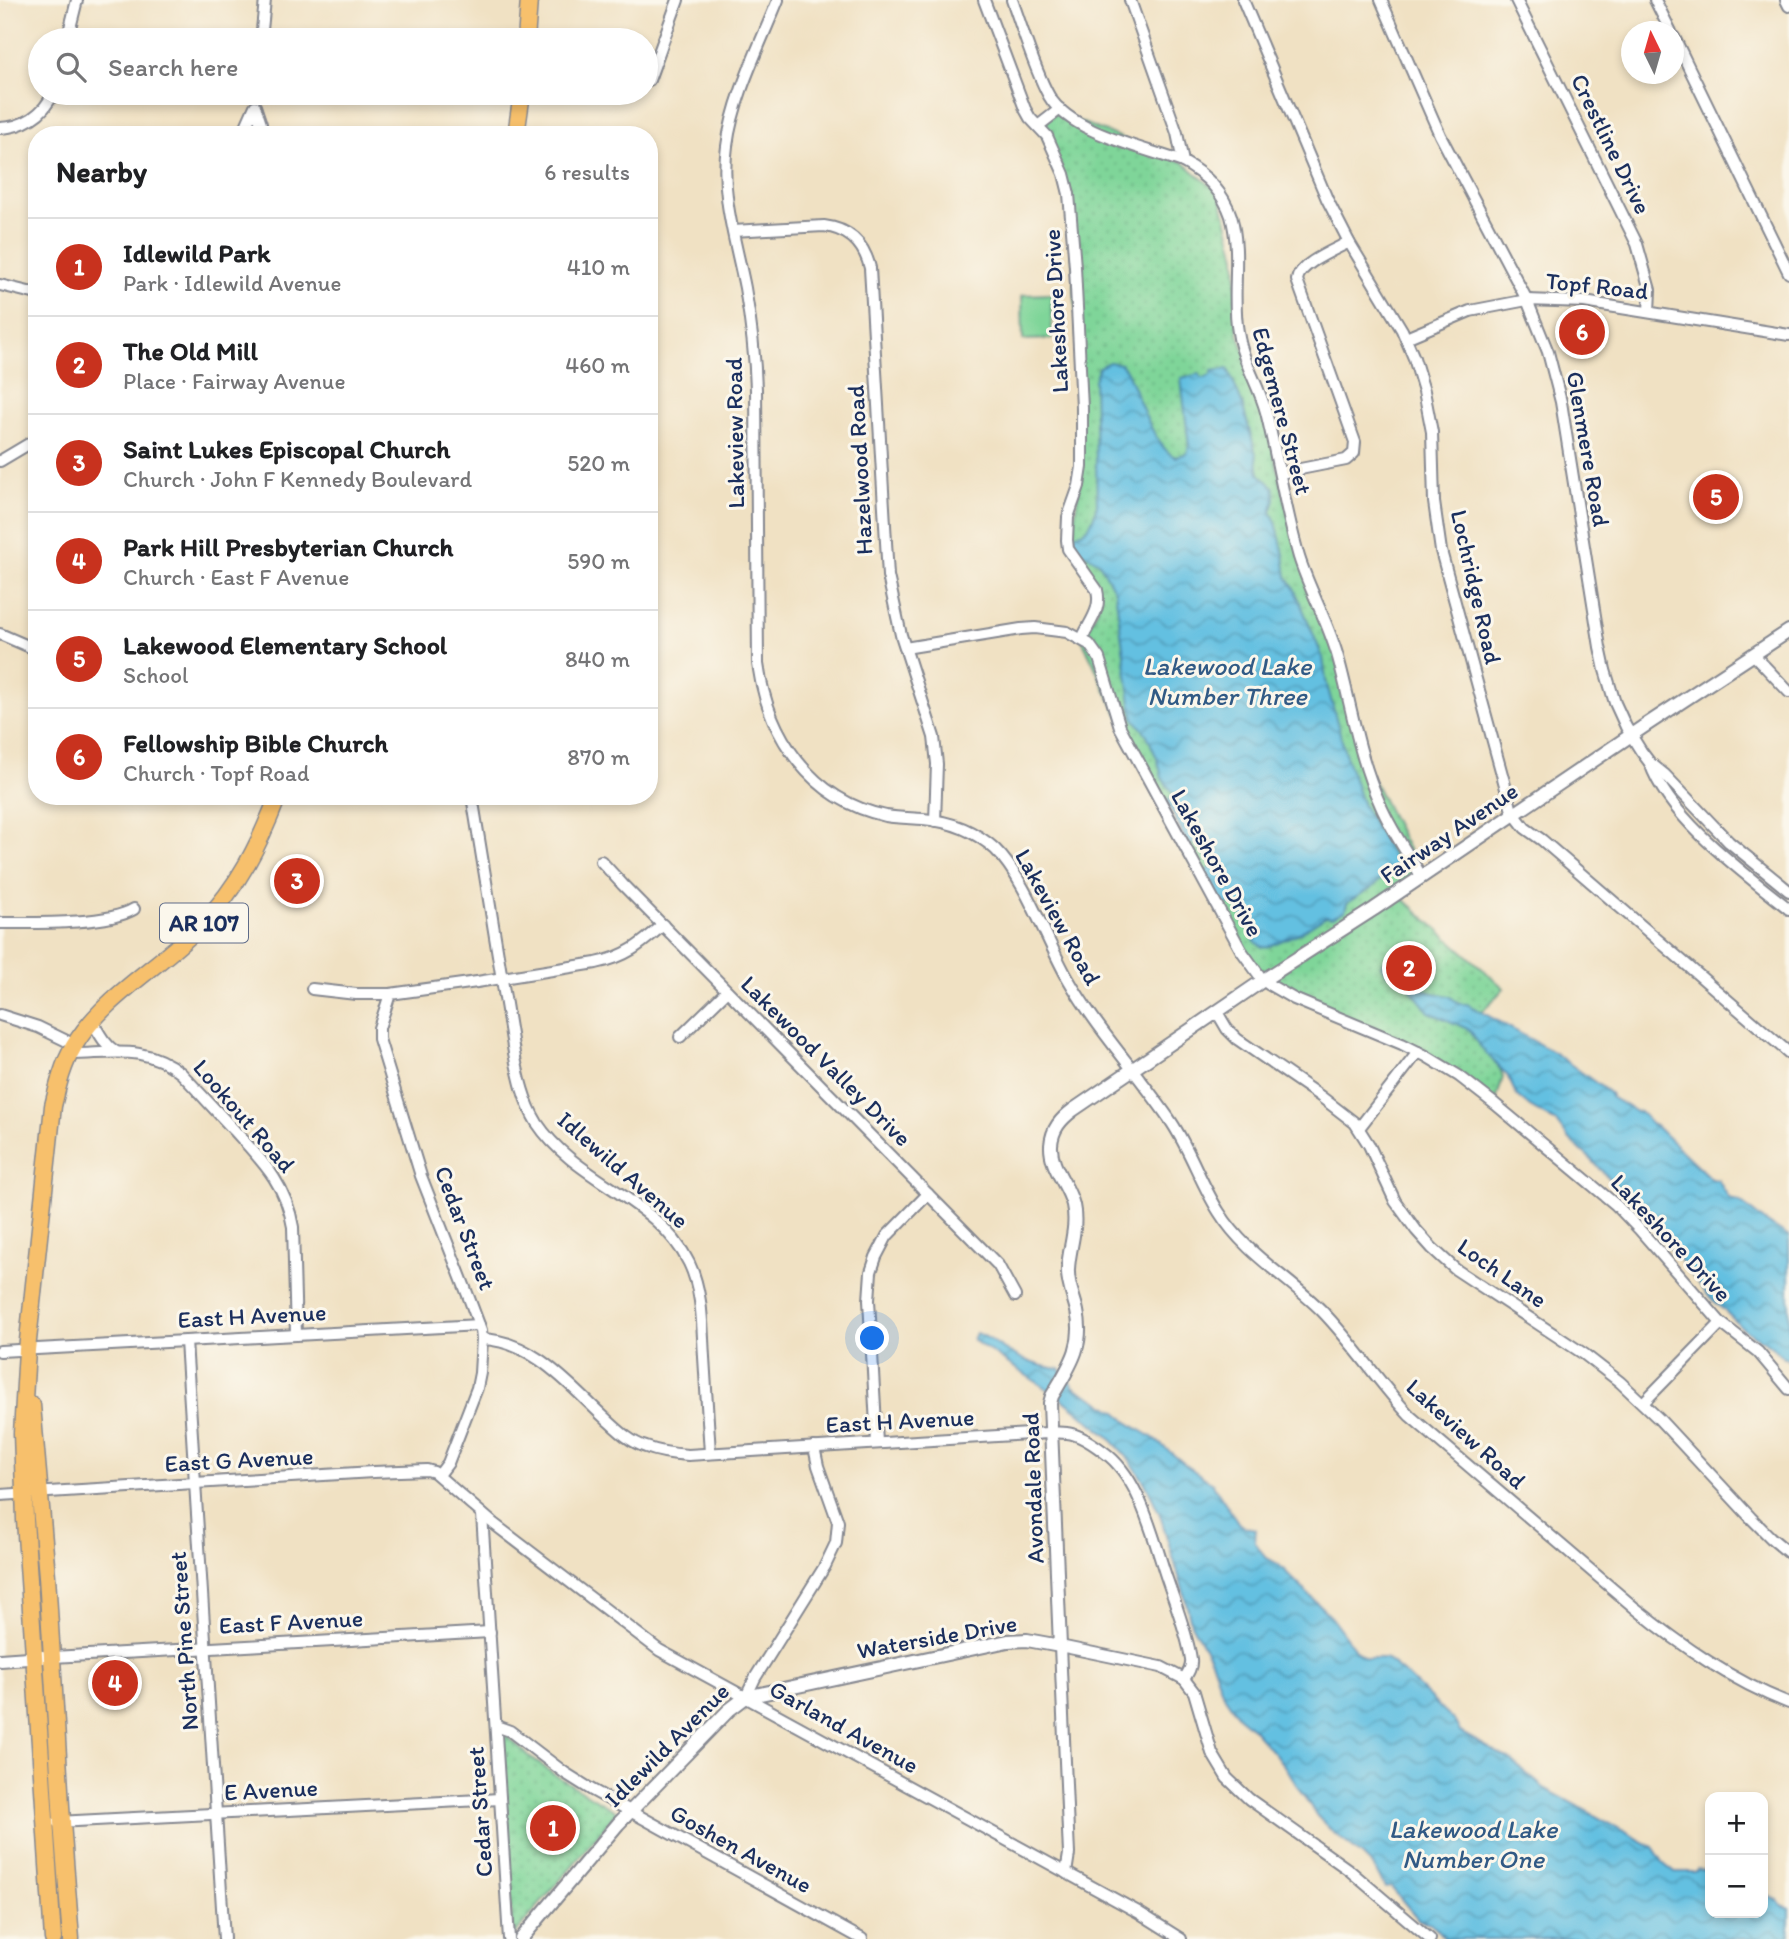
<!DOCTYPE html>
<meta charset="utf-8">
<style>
body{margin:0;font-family:Itim,sans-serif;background:#f2f2f2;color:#202124}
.controls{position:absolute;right:21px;bottom:21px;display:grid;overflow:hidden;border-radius:14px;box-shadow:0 4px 10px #0003}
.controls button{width:63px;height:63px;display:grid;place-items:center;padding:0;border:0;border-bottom:2px solid #e0e0e0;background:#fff;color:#202124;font:35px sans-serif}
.compass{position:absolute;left:1621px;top:21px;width:63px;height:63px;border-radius:50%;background:#fff;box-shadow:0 4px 10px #0003;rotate:355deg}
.you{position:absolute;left:873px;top:1339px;width:24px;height:24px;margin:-18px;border:5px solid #fff;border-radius:50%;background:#1a73e8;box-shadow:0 0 0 10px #1a73e833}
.badge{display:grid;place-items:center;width:46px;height:46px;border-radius:50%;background:#c8321e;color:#fff;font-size:23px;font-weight:700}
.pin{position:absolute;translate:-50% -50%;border:4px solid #fff;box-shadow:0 2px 7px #0006}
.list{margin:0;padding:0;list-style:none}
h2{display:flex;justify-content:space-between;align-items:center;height:91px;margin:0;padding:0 28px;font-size:30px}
h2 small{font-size:23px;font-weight:400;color:#757577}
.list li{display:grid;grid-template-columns:46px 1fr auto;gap:21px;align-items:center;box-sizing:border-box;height:98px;padding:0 28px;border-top:2px solid #e0e0e0}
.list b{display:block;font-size:26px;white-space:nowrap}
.list p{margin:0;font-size:23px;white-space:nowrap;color:#757577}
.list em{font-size:23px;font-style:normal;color:#757577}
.icon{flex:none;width:38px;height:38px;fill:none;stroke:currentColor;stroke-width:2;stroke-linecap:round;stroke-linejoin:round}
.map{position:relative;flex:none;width:1789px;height:1939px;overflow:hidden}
.search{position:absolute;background:#fff;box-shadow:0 4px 10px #0003;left:28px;top:28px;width:630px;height:77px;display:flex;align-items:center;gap:18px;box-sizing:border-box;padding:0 24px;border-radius:38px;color:#757577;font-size:26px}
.panel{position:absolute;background:#fff;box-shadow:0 4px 10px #0003;left:28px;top:126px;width:630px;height:679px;border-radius:28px}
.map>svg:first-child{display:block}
</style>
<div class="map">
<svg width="1789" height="1939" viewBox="0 0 1789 1939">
<defs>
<pattern id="park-dots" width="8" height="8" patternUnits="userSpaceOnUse" patternTransform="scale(1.75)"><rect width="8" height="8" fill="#7fd599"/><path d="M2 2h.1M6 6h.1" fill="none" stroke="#6db786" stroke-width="1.8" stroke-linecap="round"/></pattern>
<pattern id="water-waves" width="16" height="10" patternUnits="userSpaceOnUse" patternTransform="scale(1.75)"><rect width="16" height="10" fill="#63c0e1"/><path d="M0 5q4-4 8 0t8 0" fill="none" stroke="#519cba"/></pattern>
</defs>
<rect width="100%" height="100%" fill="#fbf7ec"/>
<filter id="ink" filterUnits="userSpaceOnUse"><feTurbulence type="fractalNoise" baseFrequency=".0143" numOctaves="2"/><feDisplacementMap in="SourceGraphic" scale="14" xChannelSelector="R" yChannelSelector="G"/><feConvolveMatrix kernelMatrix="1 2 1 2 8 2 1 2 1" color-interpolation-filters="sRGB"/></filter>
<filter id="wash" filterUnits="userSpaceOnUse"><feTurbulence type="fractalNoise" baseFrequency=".00686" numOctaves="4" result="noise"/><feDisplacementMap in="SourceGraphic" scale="28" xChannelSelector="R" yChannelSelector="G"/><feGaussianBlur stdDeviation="1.57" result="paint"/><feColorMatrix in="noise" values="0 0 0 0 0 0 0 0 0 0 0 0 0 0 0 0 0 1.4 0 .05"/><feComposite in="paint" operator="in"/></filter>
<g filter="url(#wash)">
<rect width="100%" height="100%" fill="#f0e1c3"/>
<polygon fill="#7fd599" stroke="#4d827c" stroke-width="2" points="1051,294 1052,339 1023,340 1022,295"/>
<g fill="url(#park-dots)" stroke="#4d827c" stroke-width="2">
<polygon points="1060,109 1070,118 1183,162 1220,194 1236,257 1238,333 1258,388 1293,533 1330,631 1366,766 1422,877 1398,894 1504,988 1483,1011 1474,1037 1500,1069 1503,1077 1495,1104 1444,1067 1262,979 1110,699 1082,639 1098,609 1097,590 1072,539 1079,486 1079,367 1069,194 1038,126"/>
<polygon points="496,1726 528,1755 552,1773 617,1812 516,1933 513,1934"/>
</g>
<g fill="url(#water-waves)" stroke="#3f78a0" stroke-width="2">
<path d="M1109,362L1121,364L1126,370C1136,390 1155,451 1176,457L1187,453L1189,447L1181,378L1199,374L1202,378H1206L1212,374V371L1228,369L1242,403L1256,454L1259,474L1274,487L1275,500L1271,512L1276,522L1284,555L1287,577L1295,590L1323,658L1326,681L1346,756L1363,806L1397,864L1374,886L1347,903L1345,911L1332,917L1326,916L1299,933L1267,947H1262L1255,941L1235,903L1221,905L1204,872L1213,866L1198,844L1187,843L1167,801L1175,796L1162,778L1158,761L1147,735L1133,717L1115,591L1099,562L1075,548L1073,535C1091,531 1093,521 1097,504L1094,380L1099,367Z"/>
<polygon points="1395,955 1400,956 1400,962 1411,971 1413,979 1405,982 1398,975 1388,974 1381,965 1388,958"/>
<polygon points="1411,982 1429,992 1449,996 1460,1004 1467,1004 1555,1053 1611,1094 1611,1097 1636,1112 1640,1111 1651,1124 1656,1126 1711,1179 1718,1180 1729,1198 1740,1202 1764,1221 1789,1237 1789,1361 1764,1341 1747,1332 1707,1294 1653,1227 1592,1160 1569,1139 1556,1122 1530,1107 1517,1096 1507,1075 1482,1049 1470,1030 1429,1012 1411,990"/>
<path d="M976,1333C986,1336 992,1341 1001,1347C1021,1359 1037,1367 1060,1369L1074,1387L1117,1412L1132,1425L1152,1437L1187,1466L1212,1483L1239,1524L1245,1527L1256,1529L1255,1542L1265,1557L1278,1564L1332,1618L1356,1651L1366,1658H1385L1405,1674L1455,1722L1460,1732L1509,1759L1544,1788L1653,1847L1665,1865L1674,1872H1695L1698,1869L1710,1872V1913H1763V1894L1779,1901L1782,1905L1789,1908V1939H1445L1431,1923L1419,1920L1391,1887L1385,1888L1374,1867L1362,1855L1335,1834L1317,1816L1283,1764L1250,1726L1238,1716L1223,1694L1211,1660L1191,1624L1184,1593L1159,1512L1145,1483L1129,1459L1109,1437L1065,1401L973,1340Z"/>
</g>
</g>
<g filter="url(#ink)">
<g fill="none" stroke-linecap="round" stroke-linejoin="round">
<g stroke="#868890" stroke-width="14">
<g id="minor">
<path d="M778,0C760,45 733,98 727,146C720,194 736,242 745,288C751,322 755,355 756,389L758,664C768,736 811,800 886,816C898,818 910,818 923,819C949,821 975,831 995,849C1025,878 1046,940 1067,977C1097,1030 1139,1074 1172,1123C1191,1152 1201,1184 1219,1212C1245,1254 1288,1277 1322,1311C1354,1344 1379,1383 1410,1416L1635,1608C1682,1646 1732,1681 1789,1703"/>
<path d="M984,0L1025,109L1030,118L1047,136L1064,174L1069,194L1075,267L1082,408V467L1079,486L1068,517L1067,540L1068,549L1097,590C1102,610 1089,622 1082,639"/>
<path d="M1012,0C1023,30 1034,69 1049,96C1070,133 1145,148 1183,162"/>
<path d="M1130,0L1177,133L1183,162C1205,174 1223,192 1231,216C1242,254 1231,295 1238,332C1242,361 1259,385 1266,412C1278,460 1285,509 1299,557C1310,592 1330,625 1339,661C1352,709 1359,758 1380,804C1391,830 1407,853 1422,877"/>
<polyline points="1243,0 1327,199 1349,242 1402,330 1414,358 1424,391 1432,432 1434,502 1441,551 1512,811 1525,828 1542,840 1789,1053"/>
<polyline points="1381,0 1440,135 1527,300 1548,352 1561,402 1600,647 1605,670 1615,703 1626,727 1641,751 1650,763 1665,775 1729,842 1789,891"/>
<polyline points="1516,0 1637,244 1650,290 1649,312"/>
<polyline points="1655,0 1671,32"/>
<polyline points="1786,0 1789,6"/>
<polyline points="1674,37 1789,273"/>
<polyline points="67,40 77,0"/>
<polyline points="261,40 265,0"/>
<polyline points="649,80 678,0"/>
<polyline points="1038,126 1060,109"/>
<path d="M0,128C23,127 44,115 53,93"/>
<polyline points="242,135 255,106 261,124 262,135"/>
<path d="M733,231L824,226C849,229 864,243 870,268L888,576L901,635L934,737L937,764L935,821"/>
<polyline points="0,285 37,294"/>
<polyline points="1406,338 1470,311 1527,300 1584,302 1789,335"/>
<polyline points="0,461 37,439"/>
<path d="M1280,473L1346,460L1354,453L1355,442L1297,280C1299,264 1334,250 1349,242"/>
<polyline points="0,634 37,650"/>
<polyline points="905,648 1021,629 1035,628 1067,632 1089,644 1099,658 1120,727 1241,950 1262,979 1265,979 1268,984 1294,999 1402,1044 1426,1056 1459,1076 1495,1104 1616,1205 1639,1229 1721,1323 1758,1352 1789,1389"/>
<polyline points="1754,655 1789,692"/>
<path d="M1650,763C1669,819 1744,873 1789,909"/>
<path d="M472,796L514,1053C519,1078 524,1102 537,1123C576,1182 657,1198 689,1263C703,1292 702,1326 704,1357C706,1389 708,1421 710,1453"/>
<polyline points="601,861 623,885 998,1265 1015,1296"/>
<path d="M0,923C33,923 108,925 134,909"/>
<path d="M312,989L356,994H390L477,982L596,963C626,957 640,945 663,925"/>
<polyline points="390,994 379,1028 379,1039 421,1176 469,1298 481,1330 482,1339 480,1373 477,1388 448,1463 439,1475"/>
<polyline points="1217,1012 1227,1029 1237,1039 1320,1096 1355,1123 1369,1145 1395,1201 1416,1230 1432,1248 1455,1269 1584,1354 1620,1382 1659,1419 1751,1518 1771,1538 1789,1553"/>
<polyline points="0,1015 38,1027 75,1045"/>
<path d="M92,1021C99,1033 104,1044 116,1052"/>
<polyline points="680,1037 727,991"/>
<path d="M70,1054C112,1054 145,1044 181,1073C199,1092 216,1111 234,1130C262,1161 286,1184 293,1227L296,1335"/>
<polyline points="1359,1128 1418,1052"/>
<path d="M482,1339C533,1340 572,1388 606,1419C618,1430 630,1442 646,1447C659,1452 674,1454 688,1455L1030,1434C1042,1434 1055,1431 1067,1433C1081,1434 1099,1448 1109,1456C1142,1484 1154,1542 1168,1582C1176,1606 1187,1633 1191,1659C1192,1667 1188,1673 1184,1679"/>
<polyline points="186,1341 224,1939"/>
<polyline points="0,1351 479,1325"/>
<polyline points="1643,1403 1721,1323"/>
<polyline points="877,1443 869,1300 871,1272 876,1257 887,1236 928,1194"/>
<polyline points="0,1495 373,1472 427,1470 434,1472 494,1524 659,1650 1138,1912 1181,1939"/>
<polyline points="482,1514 509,1939"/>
<polyline points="53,1657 490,1632"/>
<polyline points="746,1697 755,1678 825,1566 836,1543 838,1522 818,1466 814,1447"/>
<polyline points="496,1726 510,1731 565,1773 592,1790 862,1939"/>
<polyline points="57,1822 500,1799"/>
<polyline points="1066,1873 1069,1854 1060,1646 1161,1667 1184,1679 1194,1692 1212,1753 1227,1778 1249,1799 1349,1870 1430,1939"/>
</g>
</g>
<g stroke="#868890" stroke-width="16">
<g id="tertiary">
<polyline points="0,1660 42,1657"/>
<path d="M521,1939L618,1824L729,1710L746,1697L1008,1641L1027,1640L1060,1646L1050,1403L1052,1396C1069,1367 1085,1346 1077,1311C1074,1297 1067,1284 1068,1269C1069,1247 1078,1228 1073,1205C1068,1184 1050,1168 1051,1145C1052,1129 1061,1119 1073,1110L1265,979L1374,909L1646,725L1789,631"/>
</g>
</g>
<g stroke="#868890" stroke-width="19">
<g id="primary">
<polyline points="526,40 529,0"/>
<polyline points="516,135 522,93"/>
<polyline points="32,1405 47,1576 62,1822 71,1939"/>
<path d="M53,1939L25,1520L22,1433L27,1350L53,1106C58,1085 63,1064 74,1046C103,996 163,965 202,924C239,886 259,845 278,796"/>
</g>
</g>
<use href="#minor" stroke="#fff" stroke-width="10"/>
<use href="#tertiary" stroke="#fff" stroke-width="12"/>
<use href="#primary" stroke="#f7c06c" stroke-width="16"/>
</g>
</g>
<g text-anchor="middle" stroke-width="6" stroke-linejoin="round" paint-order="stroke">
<rect fill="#fbf7ec" stroke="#5e6b89" stroke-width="2" x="160" y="903.5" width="88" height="39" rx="5"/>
<g font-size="23" font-weight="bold" fill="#1b2f5e">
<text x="204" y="931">AR 107</text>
</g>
<g font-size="24" fill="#1b2f5e" stroke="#fbf7ec">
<text transform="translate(1611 144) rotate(64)" y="8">Crestline Drive</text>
<text transform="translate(1597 286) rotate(6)" y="8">Topf Road</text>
<text transform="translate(1056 311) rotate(-93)" y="8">Lakeshore Drive</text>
<text transform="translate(1282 411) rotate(75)" y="8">Edgemere Street</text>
<text transform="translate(735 433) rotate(-91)" y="8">Lakeview Road</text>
<text transform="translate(1588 449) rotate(80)" y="8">Glenmere Road</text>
<text transform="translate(860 470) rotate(-93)" y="8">Hazelwood Road</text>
<text transform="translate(1476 587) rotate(77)" y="8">Lochridge Road</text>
<text transform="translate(1449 833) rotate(-34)" y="8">Fairway Avenue</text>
<text transform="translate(1217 863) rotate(61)" y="8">Lakeshore Drive</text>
<text transform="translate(1058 917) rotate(61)" y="8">Lakeview Road</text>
<text transform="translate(826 1061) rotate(45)" y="8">Lakewood Valley Drive</text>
<text transform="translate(244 1116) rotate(49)" y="8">Lookout Road</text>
<text transform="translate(623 1170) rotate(41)" y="8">Idlewild Avenue</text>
<text transform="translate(465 1228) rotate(69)" y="8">Cedar Street</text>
<text transform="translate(1671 1238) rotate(47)" y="8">Lakeshore Drive</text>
<text transform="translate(1502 1273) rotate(35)" y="8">Loch Lane</text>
<text transform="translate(252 1316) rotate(-3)" y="8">East H Avenue</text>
<text transform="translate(900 1421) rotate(-3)" y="8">East H Avenue</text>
<text transform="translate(1466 1434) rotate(42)" y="8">Lakeview Road</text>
<text transform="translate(239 1460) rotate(-3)" y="8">East G Avenue</text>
<text transform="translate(1033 1488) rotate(-92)" y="8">Avondale Road</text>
<text transform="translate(291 1622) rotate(-3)" y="8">East F Avenue</text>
<text transform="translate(937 1637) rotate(-10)" y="8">Waterside Drive</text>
<text transform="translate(184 1641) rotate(-94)" y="8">North Pine Street</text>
<text transform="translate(844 1727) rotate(29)" y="8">Garland Avenue</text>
<text transform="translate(667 1745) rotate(-45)" y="8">Idlewild Avenue</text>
<text transform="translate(271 1790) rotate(-3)" y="8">E Avenue</text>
<text transform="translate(480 1812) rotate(-94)" y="8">Cedar Street</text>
<text transform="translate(741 1849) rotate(29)" y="8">Goshen Avenue</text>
</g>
<g font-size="26" font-style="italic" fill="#315a85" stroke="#fbf7ec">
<text x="1227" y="675">Lakewood Lake<tspan x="1227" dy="30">Number Three</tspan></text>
<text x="1473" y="1838">Lakewood Lake<tspan x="1473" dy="30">Number One</tspan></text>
</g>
</g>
</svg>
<div class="controls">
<button>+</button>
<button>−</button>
</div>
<svg class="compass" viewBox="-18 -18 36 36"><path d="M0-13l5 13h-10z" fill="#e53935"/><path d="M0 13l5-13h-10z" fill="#757577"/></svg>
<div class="you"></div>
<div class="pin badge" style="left:553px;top:1828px">1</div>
<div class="pin badge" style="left:1409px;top:968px">2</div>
<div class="pin badge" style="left:297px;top:881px">3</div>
<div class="pin badge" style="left:115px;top:1683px">4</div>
<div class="pin badge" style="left:1716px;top:497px">5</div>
<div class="pin badge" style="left:1582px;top:332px">6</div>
<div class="search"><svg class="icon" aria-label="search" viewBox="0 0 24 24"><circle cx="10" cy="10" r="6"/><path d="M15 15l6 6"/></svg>Search here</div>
<section class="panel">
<h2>Nearby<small>6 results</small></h2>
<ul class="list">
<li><span class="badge">1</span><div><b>Idlewild Park</b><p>Park · Idlewild Avenue</p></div><em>410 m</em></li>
<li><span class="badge">2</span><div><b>The Old Mill</b><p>Place · Fairway Avenue</p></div><em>460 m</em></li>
<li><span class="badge">3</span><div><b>Saint Lukes Episcopal Church</b><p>Church · John F Kennedy Boulevard</p></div><em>520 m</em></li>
<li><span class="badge">4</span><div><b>Park Hill Presbyterian Church</b><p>Church · East F Avenue</p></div><em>590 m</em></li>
<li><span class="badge">5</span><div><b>Lakewood Elementary School</b><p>School</p></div><em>840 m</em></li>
<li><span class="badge">6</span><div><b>Fellowship Bible Church</b><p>Church · Topf Road</p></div><em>870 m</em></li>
</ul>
</section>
</div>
